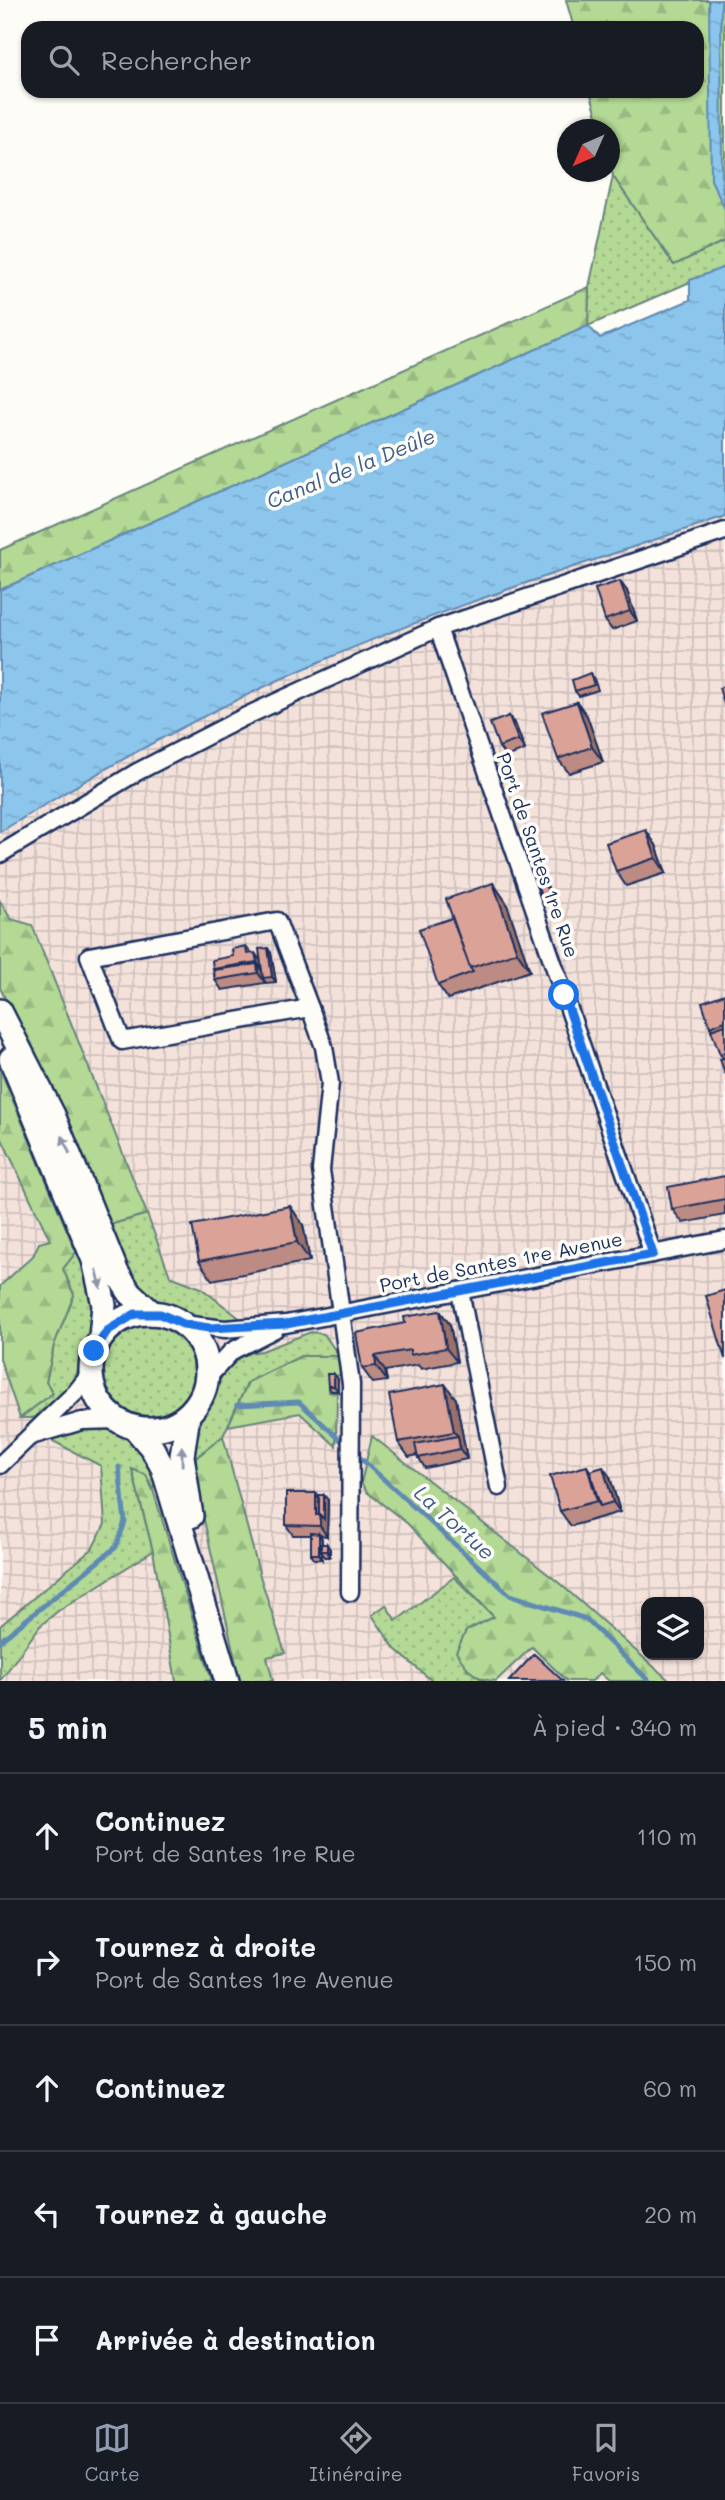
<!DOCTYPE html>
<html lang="fr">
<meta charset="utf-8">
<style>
body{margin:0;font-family:Mali,sans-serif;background:#242831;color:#f1f3f6}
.controls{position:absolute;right:21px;bottom:21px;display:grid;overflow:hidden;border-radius:14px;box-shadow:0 2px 5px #0004}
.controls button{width:63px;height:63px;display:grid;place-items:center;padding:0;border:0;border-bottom:2px solid #363941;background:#171b24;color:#f1f3f6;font:35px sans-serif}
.compass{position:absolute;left:557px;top:119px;width:63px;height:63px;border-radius:50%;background:#171b24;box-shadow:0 2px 5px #0004;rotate:225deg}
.stop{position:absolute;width:21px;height:21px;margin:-16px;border:5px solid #1a73e8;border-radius:50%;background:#fff}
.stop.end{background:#1a73e8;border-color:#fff;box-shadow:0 2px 7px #0008}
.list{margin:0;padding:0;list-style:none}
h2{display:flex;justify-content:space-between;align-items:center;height:91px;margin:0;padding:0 28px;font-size:30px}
h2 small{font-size:23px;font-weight:400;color:#9ea1a6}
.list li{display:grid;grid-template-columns:46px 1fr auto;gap:21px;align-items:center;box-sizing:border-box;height:126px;padding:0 28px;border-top:2px solid #363941}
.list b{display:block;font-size:26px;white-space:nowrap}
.list p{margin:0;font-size:23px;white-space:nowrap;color:#9ea1a6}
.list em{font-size:23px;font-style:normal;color:#9ea1a6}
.icon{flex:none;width:38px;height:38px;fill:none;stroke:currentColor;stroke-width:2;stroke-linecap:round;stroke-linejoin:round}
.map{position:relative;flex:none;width:725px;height:1681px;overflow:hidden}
.search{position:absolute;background:#171b24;box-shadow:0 2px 5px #0004;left:21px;right:21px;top:21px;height:77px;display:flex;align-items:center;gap:18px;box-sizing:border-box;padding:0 24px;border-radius:21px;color:#9ea1a6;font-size:26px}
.sheet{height:721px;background:#171b24}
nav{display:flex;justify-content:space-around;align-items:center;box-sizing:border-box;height:98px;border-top:2px solid #363941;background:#171b24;font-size:19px;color:#9ea1a6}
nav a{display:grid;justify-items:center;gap:4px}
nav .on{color:#919bb2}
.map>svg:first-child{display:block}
</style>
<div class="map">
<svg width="725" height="1681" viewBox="0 0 725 1681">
<defs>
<pattern id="industrial-grid" width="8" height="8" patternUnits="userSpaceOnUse" patternTransform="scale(1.75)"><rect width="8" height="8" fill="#f3e1da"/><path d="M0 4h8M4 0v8" fill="none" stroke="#d0c1be"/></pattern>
<pattern id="grass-dots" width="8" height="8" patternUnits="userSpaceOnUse" patternTransform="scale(1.75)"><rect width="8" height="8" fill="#b3d995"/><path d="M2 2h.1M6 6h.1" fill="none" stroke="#99bb83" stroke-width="1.8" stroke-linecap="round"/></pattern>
<pattern id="forest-firs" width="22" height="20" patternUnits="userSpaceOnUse" patternTransform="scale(1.75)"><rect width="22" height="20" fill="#b3d995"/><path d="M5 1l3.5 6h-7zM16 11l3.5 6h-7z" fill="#99bb83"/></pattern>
<pattern id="water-ripples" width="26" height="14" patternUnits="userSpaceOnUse" patternTransform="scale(1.75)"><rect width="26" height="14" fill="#8dc6ec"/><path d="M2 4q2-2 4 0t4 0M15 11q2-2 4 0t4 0" fill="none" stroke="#79aacd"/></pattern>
</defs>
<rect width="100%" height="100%" fill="#fdfcf7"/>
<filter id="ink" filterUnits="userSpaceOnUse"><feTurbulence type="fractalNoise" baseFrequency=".0143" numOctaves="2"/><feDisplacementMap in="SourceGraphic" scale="14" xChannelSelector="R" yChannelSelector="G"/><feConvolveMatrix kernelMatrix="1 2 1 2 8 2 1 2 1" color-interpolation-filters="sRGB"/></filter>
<g filter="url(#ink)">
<path fill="url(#industrial-grid)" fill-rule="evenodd" d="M725,468V1681H0V826L348,622ZM646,1602H699V1655H646Z"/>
<g fill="url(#grass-dots)" stroke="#67847a" stroke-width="2">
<polygon points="613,176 674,265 725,241 725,267 588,326 589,287"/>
<polygon points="147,1214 170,1276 201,1288 242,1320 197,1321 141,1294 128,1272 109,1225"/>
<polygon points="76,1252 82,1256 91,1279 94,1332 82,1354 74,1384 33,1418 20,1418 53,1393 46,1382 54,1345 74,1295 63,1269"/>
<circle cx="149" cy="1371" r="48"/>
<polygon points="311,1332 324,1334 339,1356 301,1356 248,1382 223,1436 191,1462 198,1418 229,1364 243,1354 262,1351"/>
<path d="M96,1427C134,1433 137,1445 157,1477L153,1490L146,1475L132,1470L153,1551L58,1611L40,1626L0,1681V1626L92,1549L105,1524L101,1466L51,1440Z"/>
<polygon points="454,1577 494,1617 466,1631 467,1669 484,1681 432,1681 395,1649 372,1615 386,1605 396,1621"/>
</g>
<g fill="url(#forest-firs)" stroke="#67847a" stroke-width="2">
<polygon points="566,0 725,0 725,241 674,265 613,176 610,163 610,130 601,129 590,91 697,91 697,28 574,28"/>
<polygon points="589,287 588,326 0,590 0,550"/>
<polygon points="0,901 11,919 32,925 147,1214 109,1225 65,1116 0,988"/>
<polygon points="0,1069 76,1252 63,1269 74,1295 54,1345 46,1382 53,1393 20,1418 0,1359 0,1286 33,1256 39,1243 50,1240 0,1135"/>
<polygon points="301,1356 339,1356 340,1375 329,1378 329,1392 337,1393 336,1446 300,1413 228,1426 248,1382"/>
<polygon points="223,1436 260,1576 285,1653 267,1657 273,1681 240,1681 191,1462"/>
<path d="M372,1436L558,1582L670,1681H609L600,1673L592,1681H567L532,1647L496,1681C475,1681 466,1668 456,1652L466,1631L494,1617L408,1524L367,1492L361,1483Z"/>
<polygon points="132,1469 146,1475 153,1490 212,1681 176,1681 153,1551"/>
</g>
<g fill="url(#water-ripples)" stroke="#5f8ab3" stroke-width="2">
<polygon points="709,0 721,0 722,184 725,209 711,180"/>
<path d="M725,267V516C588,563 449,605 317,663C208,710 101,769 0,832V590L588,326L600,338L690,300V280Z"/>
</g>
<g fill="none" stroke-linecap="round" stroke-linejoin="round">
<g stroke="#5f8ab3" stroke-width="5">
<polyline points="237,1405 299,1402 347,1446"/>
<polyline points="355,1453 510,1595 586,1619 649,1681"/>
<polyline points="0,1641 116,1547 125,1522 119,1467"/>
</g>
<g stroke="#1b2f5e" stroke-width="21">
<g id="street">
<polyline points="438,628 653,1254"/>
<polyline points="0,854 137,772 242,718 438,628 725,531"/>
<polygon points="277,921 310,1008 122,1041 89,956"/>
<polyline points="310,1008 324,1047 330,1083 321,1170 351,1384 350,1592"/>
<polyline points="460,1291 499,1487"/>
<polyline points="183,1324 225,1329 286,1324 725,1240"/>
<polyline points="207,1378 232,1351 275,1329"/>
<polyline points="31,1436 82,1421 118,1420"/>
<polyline points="0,1465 76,1392 91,1373"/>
</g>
</g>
<g stroke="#1b2f5e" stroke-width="28">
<g id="secondary">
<polyline points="0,1011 53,1115 117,1273 130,1293 152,1313"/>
<polyline points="11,1059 94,1260 104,1305 101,1337"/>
<circle cx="149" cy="1371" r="58"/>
<polyline points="188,1415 182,1456 191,1516"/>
<polyline points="135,1428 152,1448 163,1468 227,1681"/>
</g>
</g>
<use href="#street" stroke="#fdfcf7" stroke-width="16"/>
<use href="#secondary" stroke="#fdfcf7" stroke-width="23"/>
</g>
<g fill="#bc8b83" stroke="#1b2f5e" stroke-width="2">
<polygon points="627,591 637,621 612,630 605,620"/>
<polygon points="590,673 594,679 598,690 579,696 575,691"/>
<polygon points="577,702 587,716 603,762 569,773 558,759"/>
<polygon points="509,716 516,726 525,750 506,757 499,747"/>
<polygon points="656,845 666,873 626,886 616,871"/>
<polygon points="543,878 546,883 552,898 544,901 541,896"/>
<polygon points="493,883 506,902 530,971 448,999 438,985 452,918"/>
<polygon points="246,946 251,954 260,960 271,953 276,982 266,983 265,981 265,983 222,990 215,980 213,969 233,956"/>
<polygon points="725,994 725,1074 723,1058 720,1054 712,1029 710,1027"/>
<polygon points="725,1176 725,1215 683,1223 672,1209"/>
<polygon points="290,1206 303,1225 310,1261 212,1280 199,1261"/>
<polygon points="440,1311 450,1325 457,1362 421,1369 418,1365 385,1371 387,1381 373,1383 362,1368 405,1323"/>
<polygon points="334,1374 338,1379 338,1391 331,1391 328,1386"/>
<polygon points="456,1399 467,1459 425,1468 417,1455 409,1457 398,1442"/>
<polygon points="590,1471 610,1477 620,1512 571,1526 560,1511"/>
<polygon points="317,1495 328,1500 327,1536 320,1535 322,1539 322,1544 330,1549 330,1557 325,1557 322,1553 322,1559 314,1559 311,1554 311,1535 293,1535 286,1525"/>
</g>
<g fill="#99716a" stroke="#1b2f5e" stroke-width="2">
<polygon points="620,581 627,591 637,621 630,611"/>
<polygon points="577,702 587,716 603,762 592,747"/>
<polygon points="509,716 516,726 525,750 518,740"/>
<polygon points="646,830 656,845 666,873 656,858"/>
<polygon points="543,878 546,883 552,898 548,893"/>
<polygon points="493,883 506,902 530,971 517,952"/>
<polygon points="268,948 271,953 276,982 272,977"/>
<polygon points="255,953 262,963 264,972 257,962"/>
<polygon points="257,964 264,974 263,978 265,983 258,973"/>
<polygon points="290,1206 303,1225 310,1261 297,1242"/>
<polygon points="440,1311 450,1325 457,1362 446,1348"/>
<polygon points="375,1356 385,1371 387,1381 376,1366"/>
<polygon points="334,1374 338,1379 338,1391 334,1386"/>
<polygon points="445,1384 456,1399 467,1459 460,1449 458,1436 454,1432"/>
<polygon points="587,1466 592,1474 600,1506 597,1501"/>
<polygon points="603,1467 610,1477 620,1512 613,1502"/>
<polygon points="316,1493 323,1503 324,1495 328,1500 327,1536 320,1526 316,1515"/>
<polygon points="319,1534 322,1539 322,1559 319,1554"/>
<polygon points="327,1544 330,1549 330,1557 327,1551"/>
</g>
<g fill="#dba298" stroke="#1b2f5e" stroke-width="2">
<polygon points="620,581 630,611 605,620 595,589"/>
<polygon points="590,673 594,685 575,691 572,680"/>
<polygon points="725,686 725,707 719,688"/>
<polygon points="577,702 592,747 558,759 542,713"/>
<polygon points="509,716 518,740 499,747 490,723"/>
<polygon points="646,830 656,858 616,871 606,843"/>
<polygon points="543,878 548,893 541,896 536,881"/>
<polygon points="493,883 517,952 470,968 446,899"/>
<polygon points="452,918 470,968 473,972 438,985 419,929"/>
<polygon points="246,946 247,954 255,953 257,962 213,969 212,960 233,956 232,949"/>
<polygon points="268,948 272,977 263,978 259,949"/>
<polygon points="257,964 258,973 215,980 214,970"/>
<polygon points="725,994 725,1021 710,1027 702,1002"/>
<polygon points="725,1025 725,1052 720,1054 711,1030"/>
<polygon points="725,1058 725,1074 720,1059"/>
<polygon points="725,1176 725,1199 672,1209 668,1187"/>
<polygon points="290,1206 297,1242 199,1261 192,1225"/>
<polygon points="725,1290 725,1359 706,1296"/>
<polygon points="440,1311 446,1348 410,1355 410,1350 375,1356 376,1366 362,1368 356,1333 405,1323 404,1317"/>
<polygon points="327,1374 334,1374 334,1386 328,1386"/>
<polygon points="445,1384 454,1432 398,1442 389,1395"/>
<polygon points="458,1436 460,1449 418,1458 415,1444"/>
<polygon points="587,1466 597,1501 560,1511 550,1476"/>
<polygon points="603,1467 613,1502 600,1506 590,1471"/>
<polygon points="286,1493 316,1493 316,1515 320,1515 320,1526 286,1525"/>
<polygon points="317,1495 324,1495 324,1519 320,1515 319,1515 319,1498"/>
<polygon points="311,1533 319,1534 319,1554 311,1554"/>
<rect x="321" y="1544" width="6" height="7"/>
<polygon points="534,1654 563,1681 509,1681"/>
</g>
<defs><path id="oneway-solid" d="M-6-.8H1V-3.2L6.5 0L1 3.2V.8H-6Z" transform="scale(1.75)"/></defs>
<g fill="#8c96aa">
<use href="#oneway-solid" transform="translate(66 1145) rotate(-113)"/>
<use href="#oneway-solid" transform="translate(99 1279) rotate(76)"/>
<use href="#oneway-solid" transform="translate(182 1456) rotate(-91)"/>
</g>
</g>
<g fill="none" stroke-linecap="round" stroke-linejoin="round" filter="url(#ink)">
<polyline stroke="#1a73e8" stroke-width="9" points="94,1351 107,1331 135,1314 160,1314 183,1324 209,1328 286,1324 653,1254 564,995"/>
</g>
<g text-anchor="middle" stroke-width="7" stroke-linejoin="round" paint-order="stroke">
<g font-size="19" fill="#1b2f5e" stroke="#fdfcf7">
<text transform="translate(538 855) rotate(71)" y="7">Port de Santes 1re Rue</text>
<text transform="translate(501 1262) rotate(-11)" y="7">Port de Santes 1re Avenue</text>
</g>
<g font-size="21" font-style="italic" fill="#3d5c89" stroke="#fdfcf7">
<text transform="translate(351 469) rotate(-22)" y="7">Canal de la Deûle</text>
<text transform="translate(454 1523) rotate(42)" y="7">La Tortue</text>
</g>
</g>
</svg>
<div class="controls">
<button><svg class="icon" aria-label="layers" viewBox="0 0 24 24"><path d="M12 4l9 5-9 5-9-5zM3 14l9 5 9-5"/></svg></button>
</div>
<svg class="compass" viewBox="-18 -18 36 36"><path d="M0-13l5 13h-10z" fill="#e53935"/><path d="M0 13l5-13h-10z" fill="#9ea1a6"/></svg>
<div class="stop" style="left:564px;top:995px"></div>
<div class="stop end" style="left:94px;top:1351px"></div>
<div class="search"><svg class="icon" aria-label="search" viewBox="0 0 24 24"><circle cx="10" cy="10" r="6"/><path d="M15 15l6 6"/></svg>Rechercher</div>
</div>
<section class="sheet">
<h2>5 min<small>À pied · 340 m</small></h2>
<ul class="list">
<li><svg class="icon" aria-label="ahead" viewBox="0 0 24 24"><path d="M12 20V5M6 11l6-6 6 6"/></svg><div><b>Continuez</b><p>Port de Santes 1re Rue</p></div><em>110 m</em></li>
<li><svg class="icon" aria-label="right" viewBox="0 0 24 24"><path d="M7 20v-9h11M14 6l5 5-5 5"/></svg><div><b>Tournez à droite</b><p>Port de Santes 1re Avenue</p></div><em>150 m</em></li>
<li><svg class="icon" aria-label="ahead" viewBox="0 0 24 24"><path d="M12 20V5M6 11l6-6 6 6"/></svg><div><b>Continuez</b></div><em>60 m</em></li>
<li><svg class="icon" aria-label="left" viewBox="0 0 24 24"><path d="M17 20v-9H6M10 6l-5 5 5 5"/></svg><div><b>Tournez à gauche</b></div><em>20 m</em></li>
<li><svg class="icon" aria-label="arrive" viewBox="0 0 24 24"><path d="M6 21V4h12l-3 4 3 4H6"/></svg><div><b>Arrivée à destination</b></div></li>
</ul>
</section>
<nav>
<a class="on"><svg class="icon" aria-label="map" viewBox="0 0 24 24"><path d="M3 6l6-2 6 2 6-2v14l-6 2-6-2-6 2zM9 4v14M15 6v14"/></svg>Carte</a>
<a><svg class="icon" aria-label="directions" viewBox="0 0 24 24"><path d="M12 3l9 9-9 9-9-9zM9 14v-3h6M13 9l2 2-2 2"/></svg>Itinéraire</a>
<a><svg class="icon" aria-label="saved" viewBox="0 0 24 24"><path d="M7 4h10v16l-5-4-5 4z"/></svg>Favoris</a>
</nav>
